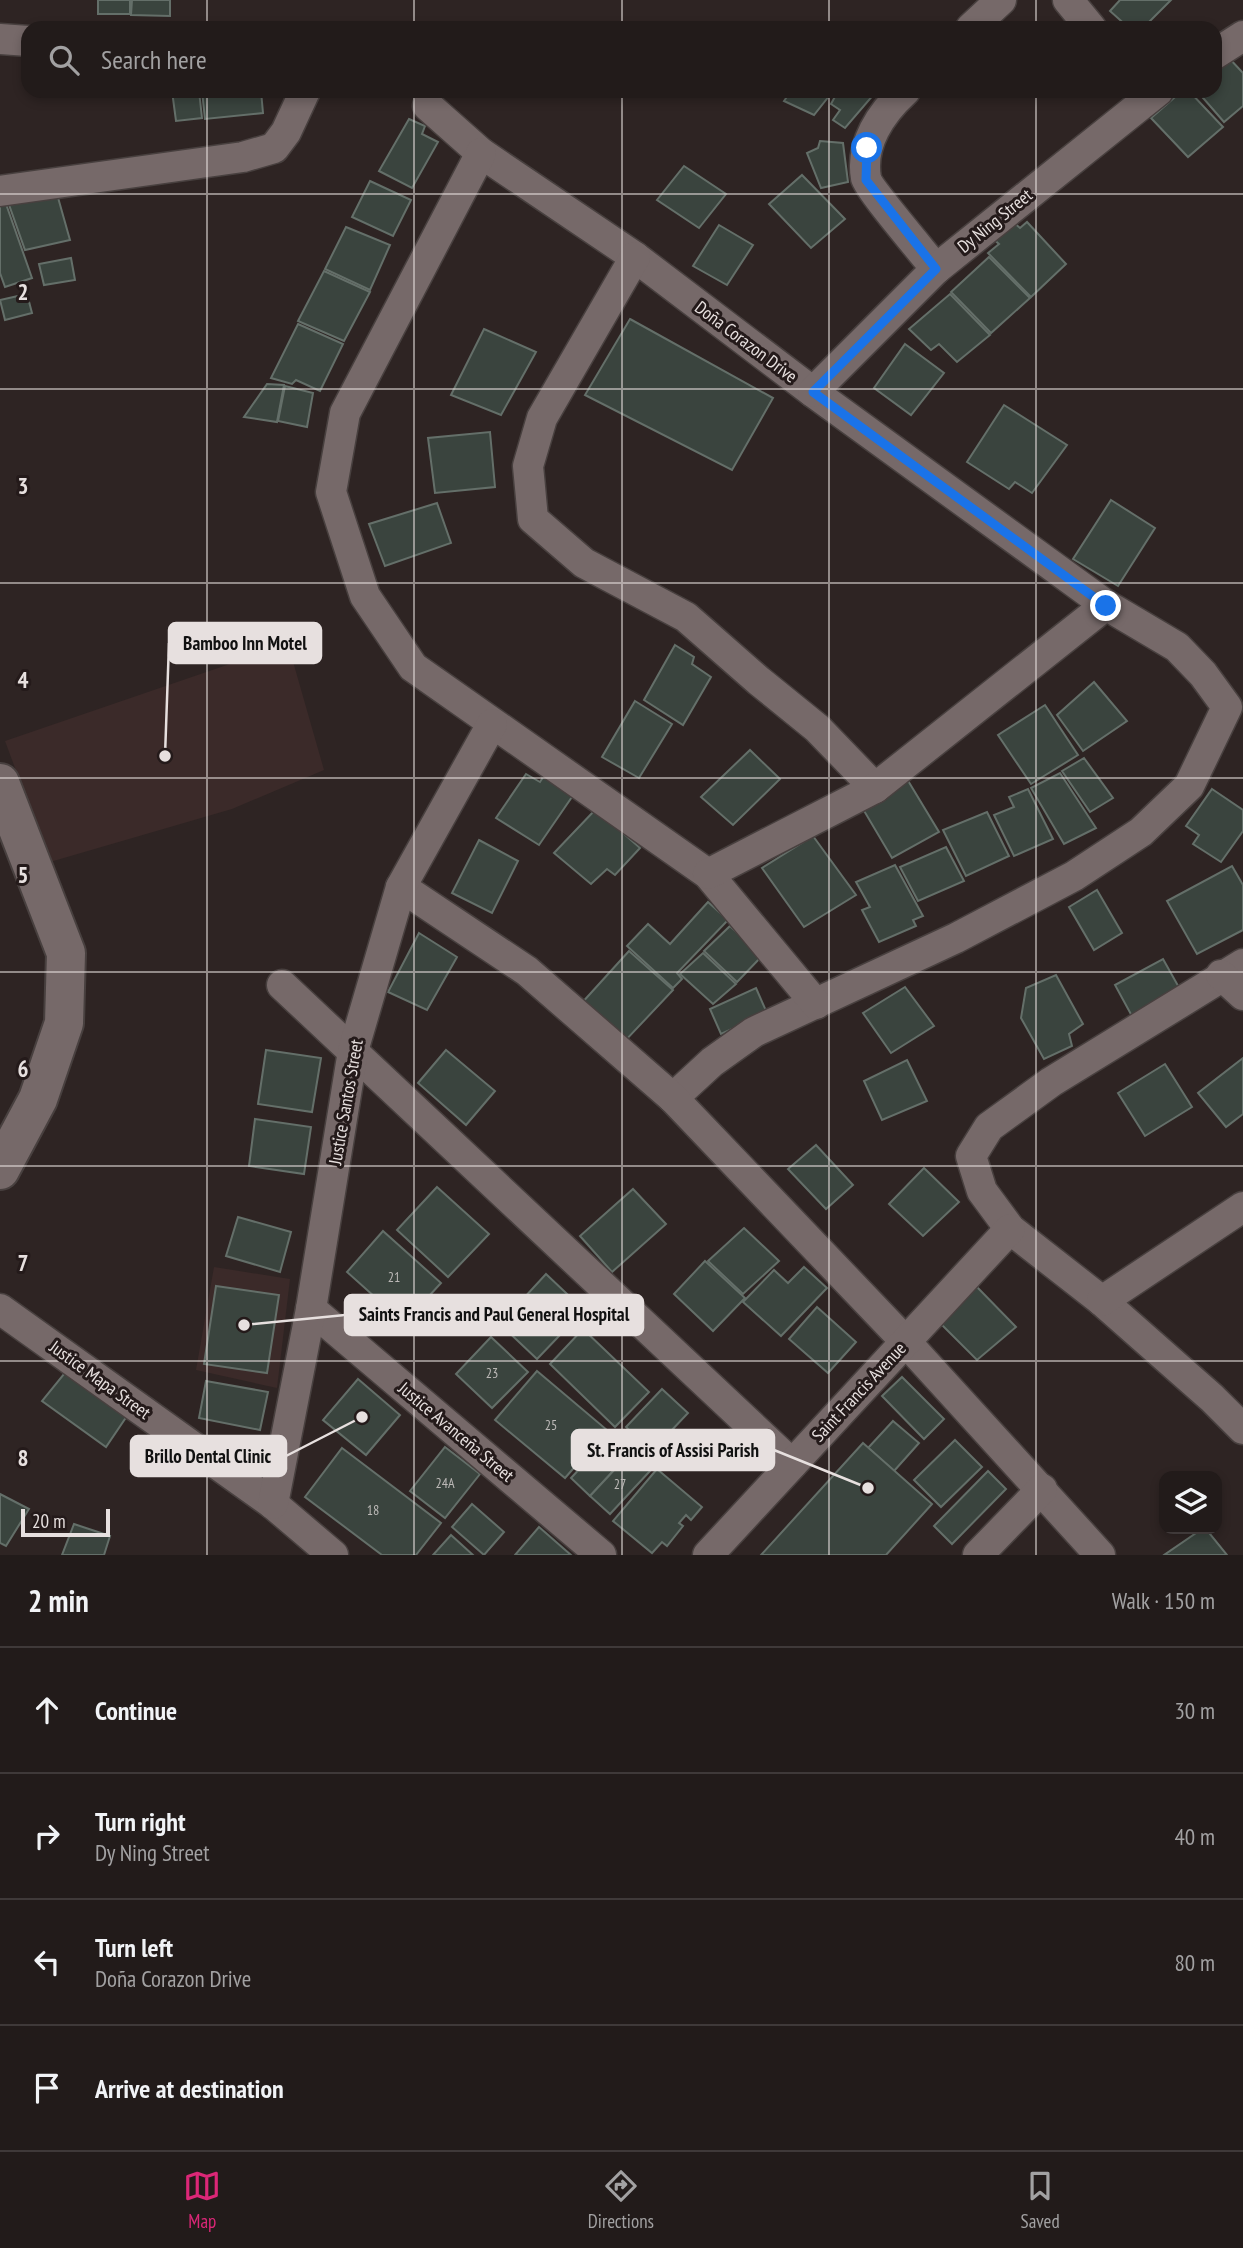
<!DOCTYPE html>
<meta charset="utf-8">
<style>
body{margin:0;font-family:"PT Sans Narrow",sans-serif;background:#2a2423;color:#f1f3f6}
.controls{position:absolute;right:21px;bottom:21px;display:grid;overflow:hidden;border-radius:14px;box-shadow:0 4px 10px #0003}
.controls button{width:63px;height:63px;display:grid;place-items:center;padding:0;border:0;border-bottom:2px solid #3f3939;background:#221b1a;color:#f1f3f6;font:35px sans-serif}
.scale{position:absolute;left:21px;bottom:18px;width:89px;box-sizing:border-box;padding-left:7px;border:4px solid #e7e0df;border-top:0;font-size:19px;line-height:24px;white-space:nowrap;color:#e7e0df;-webkit-text-stroke:5px #241a1a;paint-order:stroke}
.stop{position:absolute;width:21px;height:21px;margin:-16px;border:5px solid #1a73e8;border-radius:50%;background:#fff}
.stop.end{background:#1a73e8;border-color:#fff;box-shadow:0 2px 7px #0008}
.list{margin:0;padding:0;list-style:none}
h2{display:flex;justify-content:space-between;align-items:center;height:91px;margin:0;padding:0 28px;font-size:30px}
h2 small{font-size:23px;font-weight:400;color:#a2a1a2}
.list li{display:grid;grid-template-columns:46px 1fr auto;gap:21px;align-items:center;box-sizing:border-box;height:126px;padding:0 28px;border-top:2px solid #3f3939}
.list b{display:block;font-size:26px;white-space:nowrap}
.list p{margin:0;font-size:23px;white-space:nowrap;color:#a2a1a2}
.list em{font-size:23px;font-style:normal;color:#a2a1a2}
.icon{flex:none;width:38px;height:38px;fill:none;stroke:currentColor;stroke-width:2;stroke-linecap:round;stroke-linejoin:round}
.map{position:relative;flex:none;width:1243px;height:1555px;overflow:hidden}
.search{position:absolute;background:#221b1a;box-shadow:0 4px 10px #0003;left:21px;right:21px;top:21px;height:77px;display:flex;align-items:center;gap:18px;box-sizing:border-box;padding:0 24px;border-radius:21px;color:#a2a1a2;font-size:26px}
.sheet{height:595px;background:#221b1a}
nav{display:flex;justify-content:space-around;align-items:center;box-sizing:border-box;height:98px;border-top:2px solid #3f3939;background:#221b1a;font-size:19px;color:#a2a1a2}
nav a{display:grid;justify-items:center;gap:4px}
nav .on{color:#db2777}
.map>svg:first-child{display:block}
</style>
<div class="map">
<svg width="1243" height="1555" viewBox="0 0 1243 1555">
<rect width="100%" height="100%" fill="#2e2423"/>
<g fill="#3b2a29">
<polygon points="288,644 324,770 232,809 50,862 5,741"/>
<polygon points="214,1267 290,1279 277,1388 196,1370"/>
</g>
<g fill="#3a443e" stroke="#646f69" stroke-width="2">
<rect x="98" y="0" width="32" height="14"/>
<polygon points="132,0 170,0 170,16 131,15"/>
<polygon points="1120,0 1171,0 1143,28 1129,28 1110,11"/>
<polygon points="1228,57 1243,73 1243,106 1224,122 1197,91 1215,91 1215,67"/>
<polygon points="172,91 199,91 202,118 176,121"/>
<polygon points="202,91 261,91 263,113 205,119"/>
<polygon points="791,91 833,91 814,115 784,101"/>
<polygon points="838,91 872,91 875,93 845,128 833,120 840,110 831,104"/>
<polygon points="1182,91 1189,91 1223,127 1188,157 1151,118"/>
<polygon points="409,119 425,126 422,134 438,142 412,188 379,171"/>
<polygon points="820,141 843,143 848,182 821,188 807,153 818,148"/>
<polygon points="684,166 726,194 699,228 657,200"/>
<polygon points="802,175 845,219 811,248 769,204"/>
<polygon points="370,181 411,200 393,236 352,217"/>
<polygon points="57,194 70,240 25,250 7,199"/>
<polygon points="6,204 32,278 5,287 0,273 0,205"/>
<polygon points="1012,221 1020,228 1027,222 1066,264 1031,297 988,253 999,244 992,238"/>
<polygon points="719,225 753,245 727,285 693,266"/>
<polygon points="346,227 390,245 370,290 325,269"/>
<polygon points="989,257 1030,298 991,333 951,292"/>
<polygon points="71,258 75,280 44,285 39,264"/>
<polygon points="324,271 370,292 344,341 298,321"/>
<polygon points="27,294 32,313 5,320 0,300"/>
<polygon points="950,294 990,335 957,362 939,344 931,350 909,329"/>
<polygon points="630,319 773,398 732,470 585,395"/>
<polygon points="298,324 343,344 320,391 296,380 292,384 271,378"/>
<polygon points="484,329 536,352 501,415 451,395"/>
<polygon points="905,344 944,373 911,415 874,388"/>
<polygon points="267,384 284,385 277,422 244,417"/>
<polygon points="285,386 313,393 307,427 278,421"/>
<polygon points="1004,405 1067,445 1032,493 1015,482 1009,489 967,462"/>
<polygon points="490,432 495,487 435,493 428,438"/>
<polygon points="1111,500 1155,528 1118,586 1073,559"/>
<polygon points="437,503 451,543 385,566 369,524"/>
<polygon points="675,645 694,657 692,664 711,677 683,725 644,700"/>
<polygon points="1094,682 1127,721 1083,751 1057,715"/>
<polygon points="635,701 672,724 639,778 602,757"/>
<polygon points="1045,705 1078,755 1031,784 998,735"/>
<polygon points="750,750 780,779 733,825 701,797"/>
<polygon points="1084,758 1113,798 1090,812 1062,771"/>
<polygon points="1060,773 1096,828 1064,844 1031,788"/>
<polygon points="526,774 540,782 545,774 574,794 539,845 496,818"/>
<polygon points="907,779 939,832 892,858 860,804"/>
<polygon points="1028,789 1053,839 1014,856 994,815 1014,807 1009,797"/>
<polygon points="1212,789 1243,810 1243,831 1221,862 1193,844 1199,835 1186,826"/>
<polygon points="596,809 640,848 615,875 607,869 591,884 554,853"/>
<polygon points="987,812 1009,856 966,876 943,830"/>
<polygon points="813,836 856,895 804,927 762,868"/>
<polygon points="479,840 518,861 492,913 452,893"/>
<polygon points="946,847 964,881 918,901 900,867"/>
<polygon points="895,865 923,916 913,920 916,926 879,942 862,910 870,907 856,882"/>
<polygon points="1232,866 1243,885 1243,930 1197,954 1167,901"/>
<polygon points="1097,890 1122,933 1094,950 1069,907"/>
<polygon points="708,902 728,920 677,973 682,979 673,988 627,946 648,924 670,944"/>
<polygon points="730,926 762,956 737,982 704,951"/>
<polygon points="419,933 457,957 427,1010 388,992"/>
<polygon points="629,951 673,990 624,1042 580,1005"/>
<polygon points="703,953 736,984 713,1004 680,974"/>
<polygon points="1163,959 1181,991 1133,1018 1115,985"/>
<polygon points="1056,975 1083,1024 1069,1034 1072,1046 1044,1059 1021,1018 1026,988"/>
<polygon points="905,987 934,1026 891,1053 863,1013"/>
<polygon points="756,988 767,1013 721,1034 710,1009"/>
<polygon points="266,1050 321,1058 312,1112 258,1104"/>
<polygon points="446,1050 495,1091 466,1125 418,1083"/>
<polygon points="1243,1058 1243,1114 1226,1127 1198,1093"/>
<polygon points="907,1060 927,1101 882,1120 864,1081"/>
<polygon points="1165,1064 1192,1107 1145,1136 1118,1093"/>
<polygon points="255,1119 311,1127 304,1174 249,1166"/>
<polygon points="816,1145 853,1185 826,1209 788,1169"/>
<polygon points="924,1168 959,1202 923,1236 889,1204"/>
<polygon points="437,1187 489,1234 448,1277 397,1230"/>
<polygon points="633,1189 666,1224 612,1272 580,1236"/>
<polygon points="238,1217 291,1232 280,1272 226,1256"/>
<polygon points="744,1228 779,1261 743,1294 708,1261"/>
<polygon points="383,1231 441,1283 404,1323 347,1272"/>
<polygon points="705,1261 745,1298 713,1331 674,1294"/>
<polygon points="804,1267 827,1288 781,1336 743,1302 774,1270 788,1283"/>
<polygon points="546,1274 584,1310 537,1359 500,1324"/>
<polygon points="216,1286 279,1295 267,1373 204,1364"/>
<polygon points="976,1286 1016,1327 977,1360 937,1320"/>
<polygon points="817,1307 856,1342 828,1373 789,1339"/>
<polygon points="583,1329 649,1392 615,1427 550,1364"/>
<polygon points="491,1337 528,1372 492,1408 456,1374"/>
<polygon points="68,1369 131,1410 106,1447 42,1401"/>
<polygon points="537,1371 607,1430 565,1478 495,1420"/>
<polygon points="902,1377 944,1419 924,1439 882,1396"/>
<polygon points="358,1379 400,1415 366,1455 323,1420"/>
<polygon points="206,1381 268,1392 260,1430 199,1418"/>
<polygon points="662,1389 688,1413 652,1451 626,1427"/>
<polygon points="893,1421 919,1443 894,1471 868,1448"/>
<polygon points="610,1436 630,1453 590,1496 571,1478"/>
<polygon points="955,1440 982,1467 941,1507 914,1480"/>
<polygon points="863,1443 932,1504 886,1555 761,1555"/>
<polygon points="445,1447 480,1474 445,1518 410,1491"/>
<polygon points="342,1448 441,1523 416,1555 382,1555 305,1497"/>
<polygon points="630,1453 650,1471 610,1514 590,1496"/>
<polygon points="657,1469 702,1507 691,1520 686,1515 679,1523 683,1526 667,1546 662,1542 652,1553 613,1521"/>
<polygon points="988,1471 1006,1489 952,1544 934,1526"/>
<polygon points="0,1494 29,1509 6,1546 0,1543"/>
<polygon points="472,1504 504,1532 484,1555 452,1527"/>
<polygon points="74,1524 110,1536 104,1555 62,1555"/>
<polygon points="539,1527 571,1555 515,1555"/>
<polygon points="1202,1529 1206,1529 1227,1555 1164,1555"/>
<polygon points="451,1535 473,1555 433,1555"/>
</g>
<g fill="none" stroke-linecap="round" stroke-linejoin="round">
<g stroke="#48403f" stroke-width="33">
<g id="minor">
<polyline points="1068,0 1091,28"/>
<polyline points="971,28 1001,0"/>
<polyline points="0,39 28,41"/>
<polyline points="1215,54 1243,36"/>
<path d="M905,91C881,113 860,144 866,178C868,188 926,256 936,269"/>
<polyline points="428,106 481,153 635,257 813,392 1106,605 1177,647 1203,674 1227,707 1189,786 1141,832 1074,876 956,938 754,1032 712,1062 673,1098"/>
<polyline points="481,153 345,413 331,492 365,596 413,667 708,874 816,1004"/>
<polyline points="0,191 243,157 274,148 286,132 305,91"/>
<polyline points="635,257 542,418 528,466 533,519 584,563 686,617 759,681 817,728 875,788"/>
<polyline points="813,392 936,269 1158,91"/>
<polyline points="708,874 875,788 1106,605"/>
<polyline points="401,887 527,971 673,1098 906,1342 1100,1555"/>
<polyline points="1243,964 1051,1082 989,1127 971,1156 982,1191 1010,1229 1102,1301 1212,1398 1243,1429"/>
<polyline points="1221,975 1243,995"/>
<polyline points="282,985 792,1464"/>
<polyline points="1102,1301 1243,1207"/>
<polyline points="0,1309 273,1504 333,1555"/>
<polyline points="311,1309 601,1555"/>
<polyline points="273,1504 311,1309 353,1051 401,887 492,724"/>
<polyline points="708,1555 1010,1229"/>
<polyline points="978,1555 1042,1489"/>
</g>
</g>
<g stroke="#48403f" stroke-width="42">
<polyline id="tertiary" points="0,783 66,953 64,1023 38,1099 0,1170"/>
</g>
<use href="#minor" stroke="#766969" stroke-width="30"/>
<use href="#tertiary" stroke="#766969" stroke-width="38"/>
</g>
<g fill="none" stroke-linecap="round" stroke-linejoin="round">
<polyline stroke="#1a73e8" stroke-width="9" points="867,148 866,180 936,269 813,392 1106,606"/>
</g>
<path fill="none" stroke="#e7e0df" stroke-width="2" stroke-opacity="0.55" d="M207,0V28M414,0V28M622,0V28M829,0V28M1036,0V28M207,91V1555M414,91V1555M622,91V1555M829,91V1555M1036,91V1555M0,194H1243M0,389H1243M0,583H1243M0,778H1243M0,972H1243M0,1166H1243M0,1361H1243"/>
<g text-anchor="middle" stroke-width="6" stroke-linejoin="round" paint-order="stroke">
<g font-size="14" fill="#bcb9b7">
<text x="394" y="1282">21</text>
<text x="492" y="1378">23</text>
<text x="551" y="1430">25</text>
<text x="445" y="1488">24A</text>
<text x="620" y="1489">27</text>
<text x="373" y="1515">18</text>
</g>
<g font-size="18" fill="#e7e0df" stroke="#241a1a">
<text transform="translate(995 221) rotate(-39)" y="6">Dy Ning Street</text>
<text transform="translate(746 342) rotate(37)" y="6">Doña Corazon Drive</text>
<text transform="translate(346 1102) rotate(-80)" y="6">Justice Santos Street</text>
<text transform="translate(100 1380) rotate(36)" y="6">Justice Mapa Street</text>
<text transform="translate(859 1392) rotate(-47)" y="6">Saint Francis Avenue</text>
<text transform="translate(456 1432) rotate(40)" y="6">Justice Avanceña Street</text>
</g>
</g>
<g font-size="23" text-anchor="middle" font-weight="bold" fill="#e7e0df" stroke="#241a1a" stroke-width="6" stroke-linejoin="round" paint-order="stroke">
<text x="23" y="300">2</text>
<text x="23" y="494">3</text>
<text x="23" y="688">4</text>
<text x="23" y="883">5</text>
<text x="23" y="1077">6</text>
<text x="23" y="1271">7</text>
<text x="23" y="1466">8</text>
</g>
<path fill="none" stroke="#e7e0df" stroke-width="2.5" d="M165 756L169 643M244 1325L345 1315M868 1488L774 1450M362 1417L286 1456"/>
<g fill="#e7e0df" stroke="#241a1a" stroke-width="2.5">
<circle cx="165" cy="756" r="7"/>
<circle cx="244" cy="1325" r="7"/>
<circle cx="868" cy="1488" r="7"/>
<circle cx="362" cy="1417" r="7"/>
</g>
<g fill="#e7e0df" stroke="#e7e0df" stroke-width="2.5">
<rect x="169" y="623" width="152" height="40" rx="7"/>
<rect x="345" y="1295" width="298" height="40" rx="7"/>
<rect x="572" y="1430" width="202" height="40" rx="7"/>
<rect x="131" y="1436" width="155" height="40" rx="7"/>
</g>
<g font-size="19" text-anchor="middle" font-weight="bold" fill="#111">
<text x="245" y="650">Bamboo Inn Motel</text>
<text x="494" y="1321">Saints Francis and Paul General Hospital</text>
<text x="673" y="1457">St. Francis of Assisi Parish</text>
<text x="208" y="1463">Brillo Dental Clinic</text>
</g>
</svg>
<div class="controls">
<button><svg class="icon" aria-label="layers" viewBox="0 0 24 24"><path d="M12 4l9 5-9 5-9-5zM3 14l9 5 9-5"/></svg></button>
</div>
<div class="scale">20 m</div>
<div class="stop" style="left:867px;top:148px"></div>
<div class="stop end" style="left:1106px;top:606px"></div>
<div class="search"><svg class="icon" aria-label="search" viewBox="0 0 24 24"><circle cx="10" cy="10" r="6"/><path d="M15 15l6 6"/></svg>Search here</div>
</div>
<section class="sheet">
<h2>2 min<small>Walk · 150 m</small></h2>
<ul class="list">
<li><svg class="icon" aria-label="ahead" viewBox="0 0 24 24"><path d="M12 20V5M6 11l6-6 6 6"/></svg><div><b>Continue</b></div><em>30 m</em></li>
<li><svg class="icon" aria-label="right" viewBox="0 0 24 24"><path d="M7 20v-9h11M14 6l5 5-5 5"/></svg><div><b>Turn right</b><p>Dy Ning Street</p></div><em>40 m</em></li>
<li><svg class="icon" aria-label="left" viewBox="0 0 24 24"><path d="M17 20v-9H6M10 6l-5 5 5 5"/></svg><div><b>Turn left</b><p>Doña Corazon Drive</p></div><em>80 m</em></li>
<li><svg class="icon" aria-label="arrive" viewBox="0 0 24 24"><path d="M6 21V4h12l-3 4 3 4H6"/></svg><div><b>Arrive at destination</b></div></li>
</ul>
</section>
<nav>
<a class="on"><svg class="icon" aria-label="map" viewBox="0 0 24 24"><path d="M3 6l6-2 6 2 6-2v14l-6 2-6-2-6 2zM9 4v14M15 6v14"/></svg>Map</a>
<a><svg class="icon" aria-label="directions" viewBox="0 0 24 24"><path d="M12 3l9 9-9 9-9-9zM9 14v-3h6M13 9l2 2-2 2"/></svg>Directions</a>
<a><svg class="icon" aria-label="saved" viewBox="0 0 24 24"><path d="M7 4h10v16l-5-4-5 4z"/></svg>Saved</a>
</nav>
